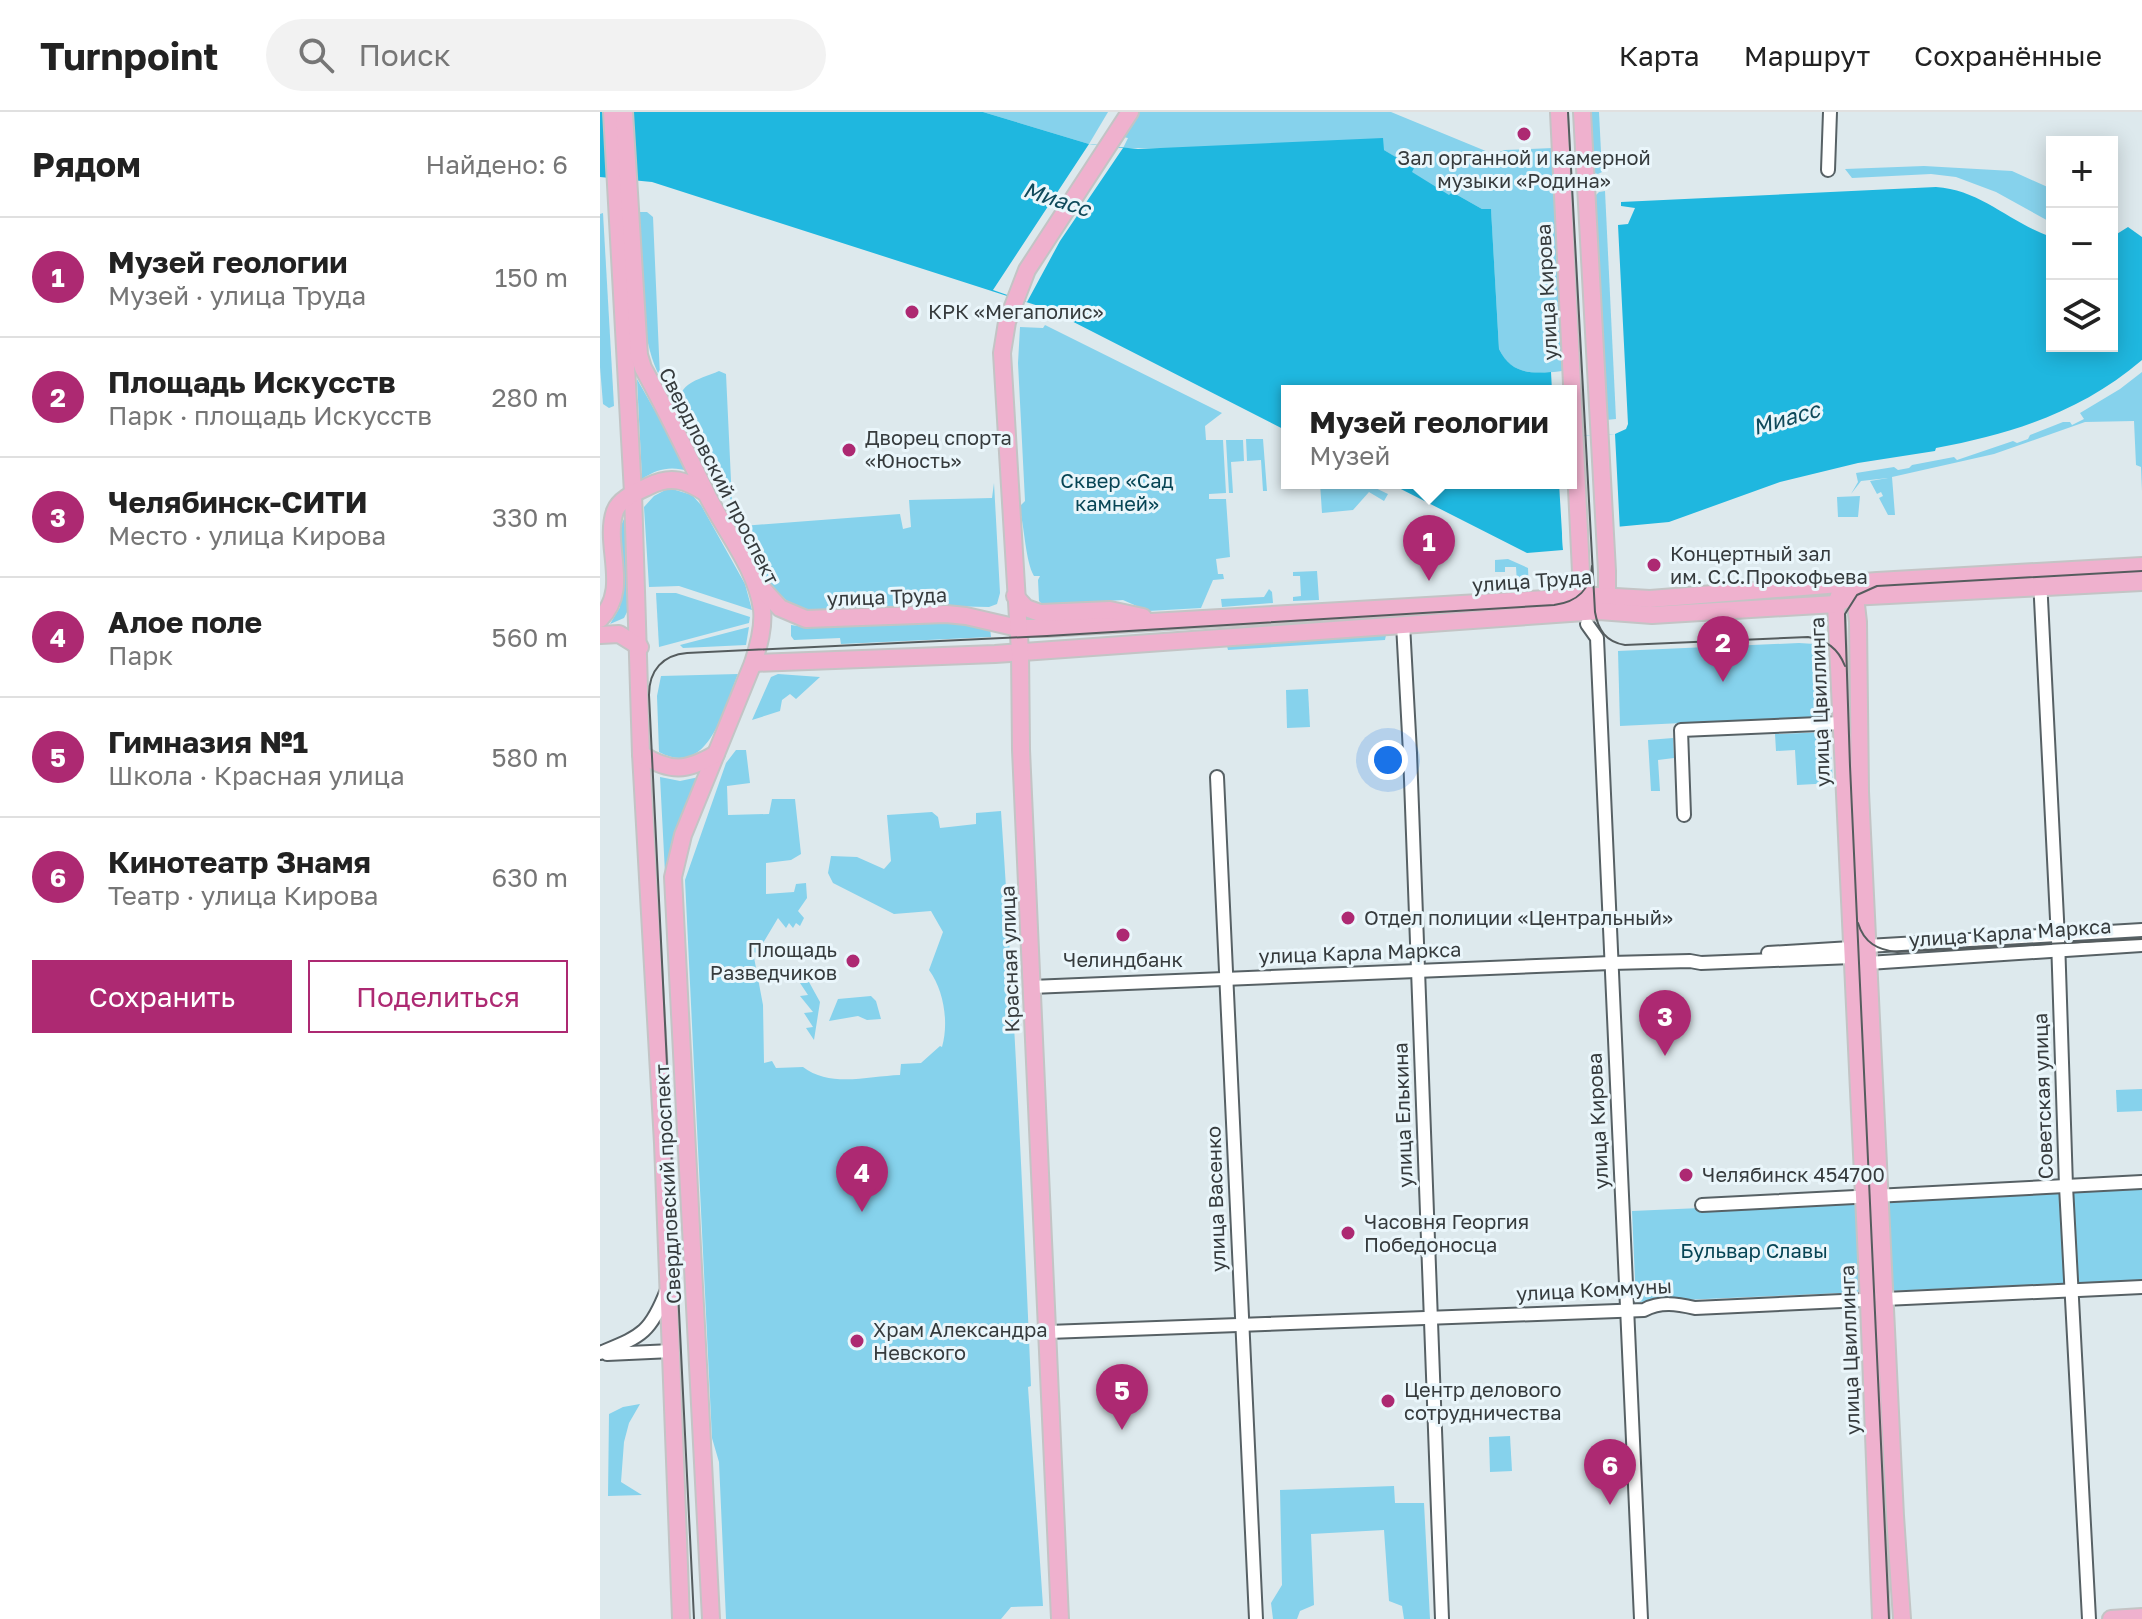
<!DOCTYPE html>
<html lang="ru">
<meta charset="utf-8">
<style>
body{margin:0;font-family:"Golos Text",sans-serif;background:#f2f2f2;color:#222}
.controls{position:absolute;right:24px;top:24px;display:grid;overflow:hidden;border-radius:0px;box-shadow:0 4px 20px #0003}
.controls button{width:72px;height:72px;display:grid;place-items:center;padding:0;border:0;border-bottom:2px solid #e0e0e0;background:#fff;color:#222;font:40px sans-serif}
.you{position:absolute;left:788px;top:648px;width:28px;height:28px;margin:-20px;border:6px solid #fff;border-radius:50%;background:#1a73e8;box-shadow:0 0 0 12px #1a73e833}
.badge{display:grid;place-items:center;width:52px;height:52px;border-radius:50%;background:#ad2972;color:#fff;font-size:26px;font-weight:700}
.pin{position:absolute;translate:-50% -66px;filter:drop-shadow(0 2px 4px #0008)}
.pin::after{content:'';position:absolute;top:42px;width:28px;height:24px;background:inherit;clip-path:polygon(0 0,100% 0,50% 100%)}
.popup{position:absolute;left:681px;top:273px;width:296px;height:104px;box-sizing:border-box;display:grid;place-content:center;border-radius:0px;background:#fff;filter:drop-shadow(0 2px 6px #0005);font-size:26px;white-space:nowrap;color:#767676}
.popup b{font-size:30px;color:#222}
.popup::after{content:'';position:absolute;left:50%;top:100%;margin-left:-16px;border:16px solid transparent;border-top-color:#fff}
.list{margin:0;padding:0;list-style:none}
h2{display:flex;justify-content:space-between;align-items:center;height:104px;margin:0;padding:0 32px;font-size:34px}
h2 small{font-size:26px;font-weight:400;color:#767676}
.list li{display:grid;grid-template-columns:52px 1fr auto;gap:24px;align-items:center;box-sizing:border-box;height:120px;padding:0 32px;border-top:2px solid #e0e0e0}
.list b{display:block;font-size:30px;white-space:nowrap}
.list p{margin:0;font-size:26px;white-space:nowrap;color:#767676}
.list em{font-size:26px;font-style:normal;color:#767676}
.actions{display:flex;gap:16px;padding:24px 32px}
.actions a{flex:1;padding:18px 0;border:2px solid #ad2972;border-radius:0px;text-align:center;font-size:28px;color:#ad2972}
.actions .main{background:#ad2972;color:#fff}
.icon{flex:none;width:44px;height:44px;fill:none;stroke:currentColor;stroke-width:2;stroke-linecap:round;stroke-linejoin:round}
.map{position:relative;flex:none;width:1542px;height:1507px;overflow:hidden}
header{display:flex;align-items:center;gap:48px;box-sizing:border-box;height:112px;padding:0 40px;background:#fff;border-bottom:2px solid #e0e0e0}
header strong{font-size:38px}
nav{display:flex;gap:44px;margin-inline-start:auto;font-size:28px}
.search{width:560px;height:72px;background:#f2f2f2;display:flex;align-items:center;gap:20px;box-sizing:border-box;padding:0 28px;border-radius:44px;color:#767676;font-size:30px}
main{display:flex}
aside{flex:1;background:#fff}
.map>svg:first-child{display:block}
</style>
<header>
<strong>Turnpoint</strong>
<div class="search"><svg class="icon" aria-label="search" viewBox="0 0 24 24"><circle cx="10" cy="10" r="6"/><path d="M15 15l6 6"/></svg>Поиск</div>
<nav><a>Карта</a><a>Маршрут</a><a>Сохранённые</a></nav>
</header>
<main>
<aside>
<h2>Рядом<small>Найдено: 6</small></h2>
<ul class="list">
<li><span class="badge">1</span><div><b>Музей геологии</b><p>Музей · улица Труда</p></div><em>150 m</em></li>
<li><span class="badge">2</span><div><b>Площадь Искусств</b><p>Парк · площадь Искусств</p></div><em>280 m</em></li>
<li><span class="badge">3</span><div><b>Челябинск-СИТИ</b><p>Место · улица Кирова</p></div><em>330 m</em></li>
<li><span class="badge">4</span><div><b>Алое поле</b><p>Парк</p></div><em>560 m</em></li>
<li><span class="badge">5</span><div><b>Гимназия №1</b><p>Школа · Красная улица</p></div><em>580 m</em></li>
<li><span class="badge">6</span><div><b>Кинотеатр Знамя</b><p>Театр · улица Кирова</p></div><em>630 m</em></li>
</ul>
<div class="actions"><a class="main">Сохранить</a><a>Поделиться</a></div>
</aside>
<div class="map">
<svg width="1542" height="1507" viewBox="0 0 1542 1507">
<rect width="100%" height="100%" fill="#dde9ed"/>
<g fill="#86d2ec">
<polygon points="383,0 508,0 489,32"/>
<path d="M539,0H791L893,42L905,38L953,36L962,259C936,262 911,264 899,237L891,98L882,97L852,80L849,84L811,60L813,56L784,38L523,36L528,26L523,25Z"/>
<polygon points="991,0 999,0 1002,60 998,62 994,61"/>
<polygon points="1324,54 1412,59 1452,77 1452,111 1396,80 1356,65 1331,62 1252,66 1245,57"/>
<polygon points="1005,79 1016,307 1006,308 994,85 999,80"/>
<path d="M39,100H47L53,105L60,265C37,222 42,150 39,100Z"/>
<polygon points="3,101 14,294 9,296 3,292 0,255 0,102"/>
<path d="M445,213L622,301L605,314L606,328H623L626,381L609,382V387H626L630,445L616,447L618,462H623L624,467L613,468L601,496L548,499L523,488L443,493L439,489L438,468L440,464H434C425,448 425,415 419,395L425,389L418,251L420,215L443,216Z"/>
<path d="M119,259L126,262L132,390L83,301C71,272 98,268 119,259Z"/>
<polygon points="1542,260 1542,379 1541,355 1536,353 1534,309 1485,310 1394,342 1292,365 1295,403 1288,403 1279,386 1283,384 1281,380 1277,382 1270,369 1288,366 1261,369 1251,382 1258,370 1256,361 1294,355 1298,358 1309,356 1312,353 1354,345 1357,348 1413,329 1417,331 1428,327 1430,323 1463,310 1470,310 1472,313 1484,307 1480,301 1520,277"/>
<path d="M37,267L89,359C71,354 58,356 42,367Z"/>
<polygon points="646,327 663,327 667,379 663,379 661,348 647,349"/>
<polygon points="626,328 643,328 644,349 631,350 633,381 629,381"/>
<polygon points="394,371 400,481 397,492 389,495 341,494 223,499 198,496 188,490 168,471 130,404 135,401 142,414 300,402 303,417 311,415 309,388 392,386"/>
<polygon points="720,371 765,371 788,382 784,389 769,380 753,398 722,401"/>
<polygon points="69,376 92,383 101,393 145,472 152,498 79,474 49,475 44,395 54,384"/>
<polygon points="1260,384 1258,405 1238,405 1237,385"/>
<polygon points="27,400 29,496 24,506 10,512 20,495 19,418"/>
<polygon points="908,447 928,456 929,482 887,483 887,471 905,468 905,472 917,471 916,455 905,455 905,460 895,460 895,448"/>
<polygon points="717,459 719,488 693,489 693,485 701,484 700,464 693,464 693,460"/>
<polygon points="669,477 672,480 673,491 622,495 621,487 664,485"/>
<polygon points="56,481 76,481 150,505 149,511 59,535"/>
<polygon points="352,510 390,515 391,525 241,532 240,526 194,528 191,524 191,513 211,516"/>
<polygon points="149,515 146,533 83,536 80,533"/>
<polygon points="786,523 785,528 628,538 627,534"/>
<polygon points="1199,531 1215,532 1225,536 1228,604 1020,614 1018,539"/>
<path d="M138,562C124,596 109,667 59,640L57,584L61,564Z"/>
<polygon points="178,562 220,565 196,587 190,582 182,588 180,599 152,608 171,565"/>
<polygon points="708,577 710,615 687,616 686,578"/>
<polygon points="1230,620 1233,671 1197,673 1195,638 1176,639 1175,622"/>
<polygon points="1073,626 1074,646 1058,648 1060,679 1051,679 1048,628"/>
<path d="M136,638H146L150,671L127,674L128,703L169,702L172,687H195L201,742L191,748L166,751V782L194,780L196,772L206,771L207,786L198,799L204,806L200,814L196,811L193,816L189,811L186,816L178,806L157,841L153,840L163,893L164,951L172,949L176,956L203,955C230,976 269,964 300,963L301,952L321,951L340,934L342,935C349,911 344,878 329,858L343,820L331,799L294,802L233,771L228,761L231,744L257,745L284,757L291,749L287,703L332,700L338,705L340,716L376,712V701L401,699C414,890 423,1085 431,1274L428,1275L443,1494L411,1495L401,1507H126L119,1350L112,1326L85,768L126,651Z"/>
<polygon points="60,665 80,669 99,665 75,718 65,761"/>
<polygon points="209,870 220,890 214,928 206,916 213,915 204,901 213,900 200,884 208,883 200,871"/>
<polygon points="271,884 276,889 281,907 267,908 258,904 229,909 238,887"/>
<polygon points="1542,977 1542,999 1517,1000 1516,978"/>
<polygon points="1542,1077 1542,1168 1036,1190 1032,1099"/>
<polygon points="40,1292 29,1311 24,1330 21,1370 42,1383 8,1384 9,1302 23,1295"/>
<polygon points="910,1324 912,1359 890,1360 889,1325"/>
<polygon points="794,1374 795,1391 824,1391 830,1507 804,1507 802,1494 789,1489 784,1418 711,1422 714,1493 700,1499 697,1507 673,1507 671,1491 682,1473 680,1378"/>
</g>
<g fill="#1fb7df">
<path d="M0,0H383L489,32L538,37L783,26L784,38L814,56L812,60L849,83L852,80L882,97H891L899,237C910,260 928,262 951,260L952,279H687V319L448,197L52,70L0,65Z"/>
<path d="M1336,75C1382,78 1411,112 1452,125V234H1512V125L1528,115L1542,125V248C1481,300 1412,322 1336,336L1335,339L1258,351L1180,370L1069,410L962,420L963,438L927,441L789,371H971V324L1015,322L1026,317L1028,312L1018,113L1028,112L1035,96L1021,94V90Z"/>
</g>
<g fill="#dde9ed">
<polygon points="489,32 523,36 460,129 427,190 393,178"/>
<polygon points="1015,322 1020,420 966,424 967,438 963,438 959,371 971,371 971,324"/>
</g>
<g fill="none" stroke-linecap="round" stroke-linejoin="round">
<g stroke="#576165" stroke-width="16">
<g id="minor">
<polyline points="1228,58 1230,0"/>
<polyline points="1440,467 1458,827 1466,1074 1489,1507"/>
<polyline points="803,512 810,641 842,1507"/>
<polyline points="987,512 997,526 1041,1507"/>
<path d="M617,665C631,946 642,1226 656,1507"/>
<polyline points="1084,703 1081,618 1242,611"/>
<polyline points="1267,834 1542,818"/>
<polyline points="1168,841 1251,836"/>
<polyline points="1268,851 1542,833"/>
<polyline points="431,875 1011,851 1090,849 1101,851 1252,845"/>
<polyline points="1102,1093 1542,1070"/>
<path d="M448,1220L1044,1198C1061,1189 1077,1192 1095,1196L1542,1175"/>
<path d="M0,1241C41,1224 50,1222 67,1178"/>
<polyline points="7,1242 72,1239"/>
</g>
</g>
<g stroke="#c3c4c5" stroke-width="20">
<g id="major">
<polyline points="12,0 33,381 41,642 63,1031 81,1507"/>
<path d="M24,0L39,243L43,256C66,297 86,339 106,381C124,418 156,455 162,497C164,515 159,533 153,551L83,723L73,765L111,1507"/>
<polyline points="959,0 981,460 984,479 990,491"/>
<polyline points="982,0 1007,459 1007,484 1004,491"/>
<polyline points="157,471 180,496 206,507 346,502 366,504 418,516 447,516 998,484 1050,487 1277,469 1542,454"/>
<polyline points="1240,481 1236,492 1269,1190 1281,1507"/>
<polyline points="1247,481 1256,493 1258,510 1260,680 1295,1404 1302,1507"/>
<polyline points="415,484 426,496 440,501 510,498 543,505"/>
<path d="M0,507C31,477 3,434 15,399C20,386 37,380 49,374C71,363 86,368 106,381"/>
<polyline points="0,523 19,522 40,535"/>
<polyline points="153,551 395,542 999,499 1052,503 1236,492 1250,485 1542,470"/>
<path d="M41,642C71,661 87,659 116,642"/>
<polyline points="460,1507 421,638 420,540 402,241 407,210 427,158 530,0"/>
<polyline points="1511,1507 1542,1505"/>
</g>
</g>
<use href="#minor" stroke="#fff" stroke-width="12"/>
<use href="#major" stroke="#efb1ce" stroke-width="16"/>
<g stroke="#555c5e" stroke-width="2">
<path d="M968,0L995,500C998,518 1006,530 1025,533L1208,525C1226,528 1238,536 1245,554"/>
<path d="M1258,811C1264,831 1278,838 1297,840L1542,827"/>
<path d="M94,1507L49,583C49,558 63,543 87,541L447,524L954,493C977,490 991,477 992,454"/>
<polyline points="1289,1507 1250,654 1245,502 1257,483 1277,474 1542,459"/>
</g>
</g>
<g fill="#ad2972" stroke="#eaf6fb" stroke-width="3">
<circle cx="924" cy="22" r="8"/>
<circle cx="312" cy="200" r="8"/>
<circle cx="249" cy="338" r="8"/>
<circle cx="1054" cy="453" r="8"/>
<circle cx="748" cy="806" r="8"/>
<circle cx="523" cy="823" r="8"/>
<circle cx="253" cy="849" r="8"/>
<circle cx="1086" cy="1063" r="8"/>
<circle cx="748" cy="1121" r="8"/>
<circle cx="257" cy="1229" r="8"/>
<circle cx="788" cy="1289" r="8"/>
</g>
<g text-anchor="middle" stroke-width="6" stroke-linejoin="round" paint-order="stroke">
<g font-size="20" fill="#363b3d" stroke="#eaf6fb" text-anchor="start">
<text x="924" y="53" text-anchor="middle">Зал органной и камерной<tspan x="924" dy="23">музыки «Родина»</tspan></text>
<text x="328" y="207">КРК «Мегаполис»</text>
<text x="265" y="333">Дворец спорта<tspan x="265" dy="23">«Юность»</tspan></text>
<text x="1070" y="449">Концертный зал<tspan x="1070" dy="23">им. С.С.Прокофьева</tspan></text>
<text x="764" y="813">Отдел полиции «Центральный»</text>
<text x="237" y="845" text-anchor="end">Площадь<tspan x="237" dy="23">Разведчиков</tspan></text>
<text x="523" y="855" text-anchor="middle">Челиндбанк</text>
<text x="1102" y="1070">Челябинск 454700</text>
<text x="764" y="1117">Часовня Георгия<tspan x="764" dy="23">Победоносца</tspan></text>
<text x="273" y="1225">Храм Александра<tspan x="273" dy="23">Невского</tspan></text>
<text x="804" y="1285">Центр делового<tspan x="804" dy="23">сотрудничества</tspan></text>
</g>
<g font-size="20" fill="#363b3d" stroke="#eaf6fb">
<text transform="translate(947 180) rotate(-93)" y="7">улица Кирова</text>
<text transform="translate(119 364) rotate(63)" y="7">Свердловский проспект</text>
<text transform="translate(932 469) rotate(-4)" y="7">улица Труда</text>
<text transform="translate(287 485) rotate(-2)" y="7">улица Труда</text>
<text transform="translate(1220 590) rotate(-92)" y="7">улица Цвиллинга</text>
<text transform="translate(1410 821) rotate(-4)" y="7">улица Карла Маркса</text>
<text transform="translate(760 841) rotate(-2)" y="7">улица Карла Маркса</text>
<text transform="translate(410 847) rotate(-92)" y="7">Красная улица</text>
<text transform="translate(1443 984) rotate(-92)" y="7">Советская улица</text>
<text transform="translate(803 1003) rotate(-92)" y="7">улица Елькина</text>
<text transform="translate(998 1009) rotate(-93)" y="7">улица Кирова</text>
<text transform="translate(68 1072) rotate(-93)" y="7">Свердловский проспект</text>
<text transform="translate(616 1087) rotate(-92)" y="7">улица Васенко</text>
<text transform="translate(994 1178) rotate(-3)" y="7">улица Коммуны</text>
<text transform="translate(1250 1238) rotate(-92)" y="7">улица Цвиллинга</text>
</g>
<g font-size="20" fill="#074555" stroke="#eaf6fb">
<text x="517" y="376">Сквер «Сад<tspan x="517" dy="23">камней»</tspan></text>
<text x="1154" y="1146">Бульвар Славы</text>
</g>
<g font-size="22" font-style="italic" fill="#104a5b" stroke="#eaf6fb">
<text transform="translate(457 87) rotate(18)" y="8">Миасс</text>
<text transform="translate(1186 306) rotate(-16)" y="8">Миасс</text>
</g>
</g>
</svg>
<div class="controls">
<button>+</button>
<button>−</button>
<button><svg class="icon" aria-label="layers" viewBox="0 0 24 24"><path d="M12 4l9 5-9 5-9-5zM3 14l9 5 9-5"/></svg></button>
</div>
<div class="you"></div>
<div class="pin badge" style="left:829px;top:469px">1</div>
<div class="popup"><b>Музей геологии</b>Музей</div>
<div class="pin badge" style="left:1123px;top:570px">2</div>
<div class="pin badge" style="left:1065px;top:944px">3</div>
<div class="pin badge" style="left:262px;top:1100px">4</div>
<div class="pin badge" style="left:522px;top:1318px">5</div>
<div class="pin badge" style="left:1010px;top:1393px">6</div>
</div>
</main>
